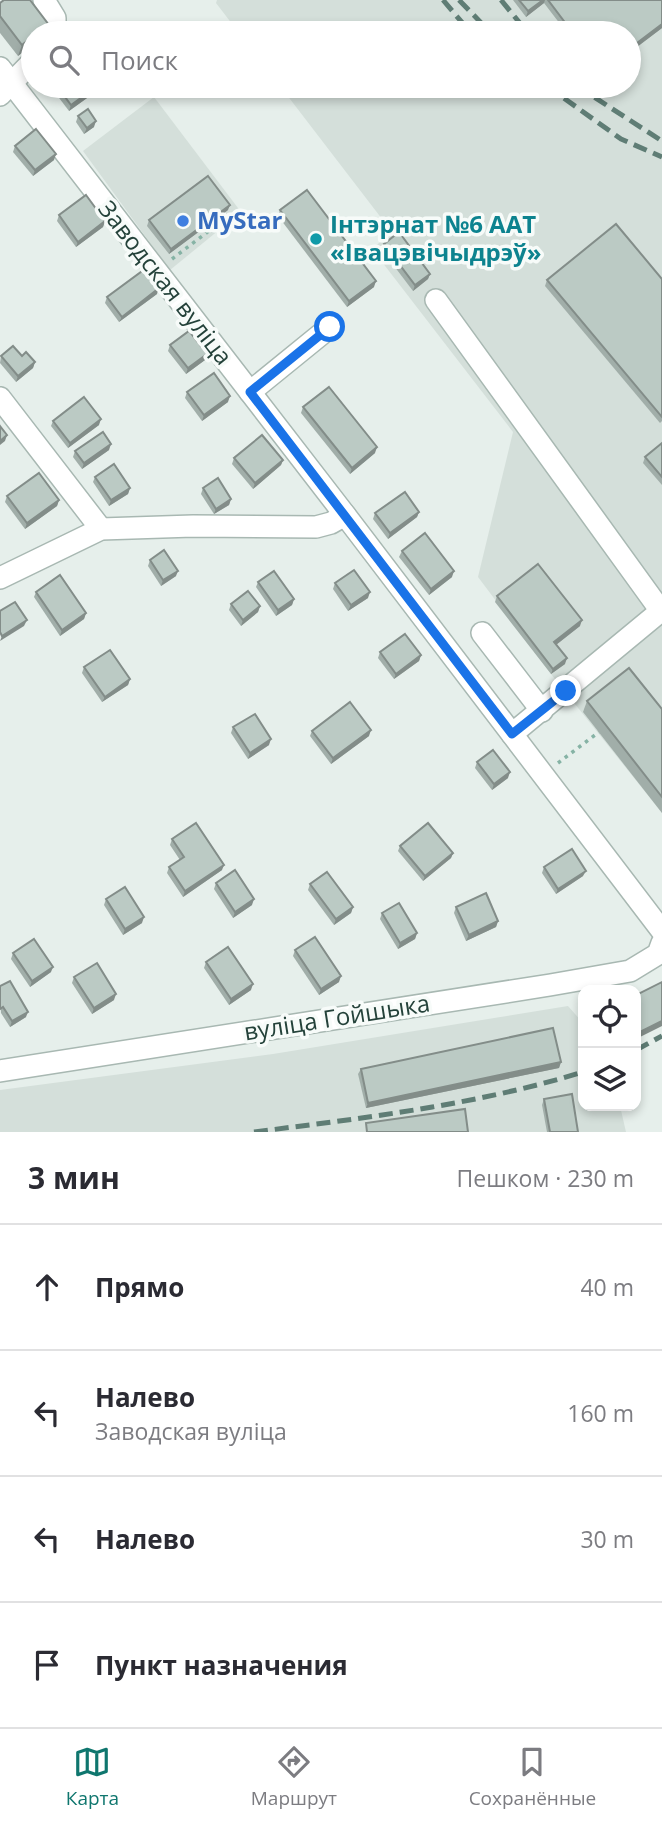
<!DOCTYPE html>
<html lang="ru">
<meta charset="utf-8">
<style>
body{margin:0;font-family:"Open Sans",sans-serif;background:#f7f7f7;color:#2b2b33}
.controls{position:absolute;right:21px;bottom:21px;display:grid;overflow:hidden;border-radius:14px;box-shadow:0 4px 10px #0003}
.controls button{width:63px;height:63px;display:grid;place-items:center;padding:0;border:0;border-bottom:2px solid #e1e1e2;background:#fff;color:#2b2b33;font:35px sans-serif}
.stop{position:absolute;width:21px;height:21px;margin:-16px;border:5px solid #1a73e8;border-radius:50%;background:#fff}
.stop.end{background:#1a73e8;border-color:#fff;box-shadow:0 2px 7px #0008}
.list{margin:0;padding:0;list-style:none}
h2{display:flex;justify-content:space-between;align-items:center;height:91px;margin:0;padding:0 28px;font-size:30px}
h2 small{font-size:23px;font-weight:400;color:#7c7c81}
.list li{display:grid;grid-template-columns:46px 1fr auto;gap:21px;align-items:center;box-sizing:border-box;height:126px;padding:0 28px;border-top:2px solid #e1e1e2}
.list b{display:block;font-size:26px;white-space:nowrap}
.list p{margin:0;font-size:23px;white-space:nowrap;color:#7c7c81}
.list em{font-size:23px;font-style:normal;color:#7c7c81}
.icon{flex:none;width:38px;height:38px;fill:none;stroke:currentColor;stroke-width:2;stroke-linecap:round;stroke-linejoin:round}
.map{position:relative;flex:none;width:662px;height:1132px;overflow:hidden}
.search{position:absolute;background:#fff;box-shadow:0 4px 10px #0003;left:21px;right:21px;top:21px;height:77px;display:flex;align-items:center;gap:18px;box-sizing:border-box;padding:0 24px;border-radius:38px;color:#7c7c81;font-size:26px}
.sheet{height:595px;background:#fff}
nav{display:flex;justify-content:space-around;align-items:center;box-sizing:border-box;height:98px;border-top:2px solid #e1e1e2;background:#fff;font-size:19px;color:#7c7c81}
nav a{display:grid;justify-items:center;gap:4px}
nav .on{color:#0f766e}
.map>svg:first-child{display:block}
</style>
<div class="map">
<svg width="662" height="1132" viewBox="0 0 662 1132">
<rect width="100%" height="100%" fill="#e6efeb"/>
<g fill="#d4dfda">
<polygon points="217,0 662,0 662,813 551,674 478,577 513,432 372,249 392,232 280,86 629,86 629,33 239,33 216,3"/>
<polygon points="154,97 241,212 170,270 83,151"/>
<polygon points="568,1006 583,1023 583,1106 620,1106 626,1132 0,1132 0,1090 273,1054"/>
</g>
<g fill="none" stroke-linecap="round" stroke-linejoin="round">
<g stroke="#a8b8b2" stroke-width="24">
<g id="minor">
<polyline points="44,0 55,18 55,33"/>
<polyline points="0,68 345,515 662,931"/>
<polyline points="0,95 33,61"/>
<polyline points="436,300 661,611"/>
<polyline points="250,392 330,327"/>
<polyline points="0,398 101,529"/>
<polyline points="0,578 101,529 193,526 316,527 331,523 345,515"/>
<polyline points="482,633 542,711"/>
<polyline points="512,734 662,610"/>
<polyline points="0,1071 550,985 630,971 658,954 662,943"/>
</g>
</g>
<g stroke="#86b3a5" stroke-width="3.5" stroke-dasharray="3.5 5" stroke-linecap="butt">
<polyline points="172,259 222,221 219,217"/>
<polyline points="558,763 599,732"/>
</g>
<use href="#minor" stroke="#fff" stroke-width="21"/>
<g stroke="#5f7d75" stroke-width="5" stroke-dasharray="14 7" stroke-linecap="butt">
<polyline points="443,0 471,33"/>
<polyline points="459,0 491,33"/>
<polyline points="501,0 528,33"/>
<polyline points="547,86 621,139 662,157"/>
<polyline points="577,86 662,141"/>
<polyline points="636,1050 662,1036"/>
<path d="M254,1132C364,1118 476,1105 583,1072"/>
</g>
</g>
<g fill="#a1aea9">
<polygon points="513,0 662,0 662,28 629,53 629,33 567,33 544,3 526,17"/>
<polygon points="0,3 45,33 18,56 0,33"/>
<polygon points="50,86 85,86 87,98 69,111"/>
<polygon points="78,116 94,127 84,134 76,122"/>
<polygon points="15,146 54,160 33,176 13,152"/>
<polygon points="228,210 169,254 147,226 149,220"/>
<polygon points="280,210 374,287 347,307 278,216"/>
<polygon points="59,215 105,221 103,227 76,247 57,221"/>
<polygon points="384,244 430,274 428,279 413,291 382,250"/>
<polygon points="662,279 662,421 660,423 545,286 547,280"/>
<polygon points="157,294 119,322 105,303 107,297"/>
<polygon points="170,345 207,354 205,360 186,374 168,351"/>
<polygon points="1,356 22,356 35,362 33,368 16,382 0,363"/>
<polygon points="187,392 228,402 202,421 185,398"/>
<polygon points="303,407 375,453 350,474 301,413"/>
<polygon points="53,421 99,425 68,448 51,426"/>
<polygon points="662,443 662,485 643,463 645,457"/>
<polygon points="109,450 82,469 73,457 75,451"/>
<polygon points="234,458 283,460 281,465 253,489 232,464"/>
<polygon points="95,477 130,488 128,494 109,506 93,482"/>
<polygon points="203,488 231,499 229,505 214,514 201,494"/>
<polygon points="7,496 59,500 57,506 25,529 5,502"/>
<polygon points="419,512 417,517 388,539 373,519 375,513"/>
<polygon points="402,551 452,577 429,595 399,557"/>
<polygon points="150,560 176,576 161,586 148,566"/>
<polygon points="258,582 294,599 292,605 276,616 256,587"/>
<polygon points="335,583 368,598 348,611 333,589"/>
<polygon points="36,592 86,613 84,619 60,636 34,597"/>
<polygon points="497,596 580,626 556,645 565,664 551,674 495,602"/>
<polygon points="231,604 260,606 258,612 241,626 229,610"/>
<polygon points="380,652 421,655 419,661 394,679 378,658"/>
<polygon points="84,667 130,679 128,685 102,702 82,673"/>
<polygon points="587,701 662,709 662,813 583,712"/>
<polygon points="233,727 269,745 248,759 231,733"/>
<polygon points="312,731 369,736 331,764 310,736"/>
<polygon points="477,762 508,778 492,790 475,768"/>
<polygon points="172,839 222,870 183,897 167,873 169,867 180,860 170,845"/>
<polygon points="400,846 453,853 451,858 423,881 398,851"/>
<polygon points="544,867 583,876 556,894 542,873"/>
<polygon points="216,883 252,905 233,918 214,889"/>
<polygon points="310,884 353,907 351,913 334,925 308,890"/>
<polygon points="106,899 142,923 123,935 104,905"/>
<polygon points="456,907 498,921 496,927 466,941 454,913"/>
<polygon points="382,913 417,933 415,939 398,949 380,919"/>
<polygon points="295,950 339,982 319,995 293,956"/>
<polygon points="13,953 51,972 30,987 11,959"/>
<polygon points="206,962 251,990 229,1005 204,968"/>
<polygon points="74,977 114,1000 92,1014 72,983"/>
<polygon points="0,986 26,1017 10,1027 1,1013"/>
<polygon points="561,1062 559,1068 366,1108 358,1074 361,1069"/>
<polygon points="544,1099 578,1132 547,1132 542,1105"/>
</g>
<g fill="#838d89">
<polygon points="543,0 545,0 544,3 526,17 528,11"/>
<polygon points="662,24 662,28 629,53 629,49"/>
<polygon points="49,25 45,33 37,33"/>
<polygon points="33,36 33,44 18,56 22,45"/>
<polygon points="89,92 87,98 69,111 71,105"/>
<polygon points="96,121 94,127 84,134 87,128"/>
<polygon points="56,154 54,160 33,176 35,170"/>
<polygon points="230,205 228,210 169,254 171,249"/>
<polygon points="105,221 103,227 76,247 78,242"/>
<polygon points="430,274 428,279 413,291 415,285"/>
<polygon points="376,281 374,287 347,307 349,301"/>
<polygon points="159,288 157,294 119,322 122,317"/>
<polygon points="207,354 205,360 186,374 188,368"/>
<polygon points="35,362 33,368 16,382 18,376"/>
<polygon points="230,396 228,402 202,421 204,415"/>
<polygon points="101,419 99,425 68,448 70,443"/>
<polygon points="7,435 5,441 0,445 0,441"/>
<polygon points="111,444 109,450 82,469 84,463"/>
<polygon points="377,447 375,453 350,474 352,468"/>
<polygon points="283,460 281,465 253,489 255,483"/>
<polygon points="130,488 128,494 109,506 111,500"/>
<polygon points="231,499 229,505 214,514 216,509"/>
<polygon points="59,500 57,506 25,529 27,523"/>
<polygon points="419,512 417,517 388,539 390,533"/>
<polygon points="178,571 176,576 161,586 163,580"/>
<polygon points="454,571 452,577 429,595 431,589"/>
<polygon points="370,592 368,598 348,611 351,605"/>
<polygon points="294,599 292,605 276,616 278,610"/>
<polygon points="260,606 258,612 241,626 243,620"/>
<polygon points="86,613 84,619 60,636 62,630"/>
<polygon points="27,620 24,626 0,641 2,636"/>
<polygon points="582,620 580,626 552,648 554,642"/>
<polygon points="421,655 419,661 394,679 396,674"/>
<polygon points="567,658 565,664 551,674 553,669"/>
<polygon points="130,679 128,685 102,702 105,697"/>
<polygon points="371,730 369,736 331,764 333,758"/>
<polygon points="271,739 269,745 248,759 250,753"/>
<polygon points="510,772 508,778 492,790 494,784"/>
<polygon points="453,853 451,858 423,881 425,876"/>
<polygon points="224,865 222,870 183,897 185,891"/>
<polygon points="586,871 583,876 556,894 558,889"/>
<polygon points="254,899 252,905 233,918 235,912"/>
<polygon points="353,907 351,913 334,925 336,919"/>
<polygon points="144,917 142,923 123,935 125,929"/>
<polygon points="498,921 496,927 466,941 469,935"/>
<polygon points="417,933 415,939 398,949 400,943"/>
<polygon points="53,967 51,972 30,987 32,981"/>
<polygon points="341,976 339,982 319,995 321,989"/>
<polygon points="253,984 251,990 229,1005 231,999"/>
<polygon points="116,994 114,1000 92,1014 94,1008"/>
<polygon points="28,1012 26,1017 10,1027 12,1021"/>
<polygon points="662,1021 662,1026 636,1039 636,1034"/>
<polygon points="561,1062 559,1068 366,1108 368,1103"/>
</g>
<g fill="#bbcac4" stroke="#838d89" stroke-width="2">
<polygon points="4,0 30,0 49,25 37,33 33,33 33,36 22,45 0,16 0,3"/>
<polygon points="519,0 543,0 528,11"/>
<polygon points="548,0 662,0 662,24 629,49 629,33 573,33"/>
<polygon points="57,86 85,86 89,92 71,105"/>
<polygon points="88,109 96,121 87,128 78,116"/>
<polygon points="36,129 56,154 35,170 15,146"/>
<polygon points="208,176 230,205 171,249 149,220"/>
<polygon points="307,190 376,281 349,301 280,210"/>
<polygon points="86,195 105,221 78,242 59,215"/>
<polygon points="616,224 662,279 662,417 547,280"/>
<polygon points="399,232 430,274 415,285 384,244"/>
<polygon points="145,269 159,288 122,317 107,297"/>
<polygon points="189,331 207,354 188,368 170,345"/>
<polygon points="13,346 22,356 26,352 35,362 18,376 1,356"/>
<polygon points="214,373 230,396 204,415 187,392"/>
<polygon points="329,387 377,447 352,468 303,407"/>
<polygon points="84,397 101,419 70,443 53,421"/>
<polygon points="0,426 7,435 0,441"/>
<polygon points="103,432 111,444 84,463 75,451"/>
<polygon points="262,435 283,460 255,483 234,458"/>
<polygon points="662,443 662,477 645,457"/>
<polygon points="114,464 130,488 111,500 95,477"/>
<polygon points="39,473 59,500 27,523 7,496"/>
<polygon points="218,478 231,499 216,509 203,488"/>
<polygon points="405,492 419,512 390,533 375,513"/>
<polygon points="425,533 454,571 431,589 402,551"/>
<polygon points="164,550 178,571 163,580 150,560"/>
<polygon points="538,564 582,620 554,642 567,658 553,669 497,596"/>
<polygon points="354,570 370,592 351,605 335,583"/>
<polygon points="274,571 294,599 278,610 258,582"/>
<polygon points="60,575 86,613 62,630 36,592"/>
<polygon points="248,591 260,606 243,620 231,604"/>
<polygon points="15,602 27,620 2,636 0,632 0,611"/>
<polygon points="405,634 421,655 396,674 380,652"/>
<polygon points="110,650 130,679 105,697 84,667"/>
<polygon points="629,668 662,709 662,797 587,701"/>
<polygon points="350,702 371,730 333,758 312,731"/>
<polygon points="255,714 271,739 250,753 233,727"/>
<polygon points="493,750 510,772 494,784 477,762"/>
<polygon points="196,823 224,865 185,891 169,867 184,857 172,839"/>
<polygon points="428,823 453,853 425,876 400,846"/>
<polygon points="572,849 586,871 558,889 544,867"/>
<polygon points="235,870 254,899 235,912 216,883"/>
<polygon points="327,872 353,907 336,919 310,884"/>
<polygon points="125,887 144,917 125,929 106,899"/>
<polygon points="486,893 498,921 469,935 456,907"/>
<polygon points="399,903 417,933 400,943 382,913"/>
<polygon points="315,937 341,976 321,989 295,950"/>
<polygon points="34,939 53,967 32,981 13,953"/>
<polygon points="228,947 253,984 231,999 206,962"/>
<polygon points="97,963 116,994 94,1008 74,977"/>
<polygon points="10,981 28,1012 12,1021 3,1007 0,1009 0,986"/>
<polygon points="662,982 662,1021 636,1034 636,995"/>
<polygon points="553,1028 561,1062 368,1103 361,1069"/>
<polygon points="572,1094 578,1132 550,1132 544,1099"/>
<polygon points="465,1109 468,1132 367,1132 366,1123"/>
</g>
<g fill="none" stroke-linecap="round" stroke-linejoin="round">
<polyline stroke="#1a73e8" stroke-width="9" points="330,327 250,392 512,734 566,691"/>
</g>
<circle fill="#3f7fe0" stroke="#f7fbf9" stroke-width="2.5" cx="183" cy="221" r="7"/>
<circle fill="#0f9aa8" stroke="#f7fbf9" stroke-width="2.5" cx="316" cy="239" r="7"/>
<g text-anchor="middle" stroke-width="7" stroke-linejoin="round" paint-order="stroke">
<g font-size="24" font-weight="bold" fill="#366cbe" stroke="#f7fbf9" text-anchor="start">
<text x="197" y="229">MyStar</text>
</g>
<g font-size="24" font-weight="bold" fill="#0d838f" stroke="#f7fbf9" text-anchor="start">
<text x="330" y="233">Інтэрнат №6 ААТ<tspan x="330" dy="28">«Івацэвічыдрэў»</tspan></text>
</g>
<g font-size="24" fill="#24423a" stroke="#f7fbf9">
<text transform="translate(165 283) rotate(52)" y="8">Заводская вуліца</text>
<text transform="translate(337 1018) rotate(-9)" y="8">вуліца Гойшыка</text>
</g>
</g>
</svg>
<div class="controls">
<button><svg class="icon" aria-label="locate" viewBox="0 0 24 24"><circle cx="12" cy="12" r="6"/><path d="M12 2v4M12 18v4M2 12h4M18 12h4"/></svg></button>
<button><svg class="icon" aria-label="layers" viewBox="0 0 24 24"><path d="M12 4l9 5-9 5-9-5zM3 14l9 5 9-5"/></svg></button>
</div>
<div class="stop" style="left:330px;top:327px"></div>
<div class="stop end" style="left:566px;top:691px"></div>
<div class="search"><svg class="icon" aria-label="search" viewBox="0 0 24 24"><circle cx="10" cy="10" r="6"/><path d="M15 15l6 6"/></svg>Поиск</div>
</div>
<section class="sheet">
<h2>3 мин<small>Пешком · 230 m</small></h2>
<ul class="list">
<li><svg class="icon" aria-label="ahead" viewBox="0 0 24 24"><path d="M12 20V5M6 11l6-6 6 6"/></svg><div><b>Прямо</b></div><em>40 m</em></li>
<li><svg class="icon" aria-label="left" viewBox="0 0 24 24"><path d="M17 20v-9H6M10 6l-5 5 5 5"/></svg><div><b>Налево</b><p>Заводская вуліца</p></div><em>160 m</em></li>
<li><svg class="icon" aria-label="left" viewBox="0 0 24 24"><path d="M17 20v-9H6M10 6l-5 5 5 5"/></svg><div><b>Налево</b></div><em>30 m</em></li>
<li><svg class="icon" aria-label="arrive" viewBox="0 0 24 24"><path d="M6 21V4h12l-3 4 3 4H6"/></svg><div><b>Пункт назначения</b></div></li>
</ul>
</section>
<nav>
<a class="on"><svg class="icon" aria-label="map" viewBox="0 0 24 24"><path d="M3 6l6-2 6 2 6-2v14l-6 2-6-2-6 2zM9 4v14M15 6v14"/></svg>Карта</a>
<a><svg class="icon" aria-label="directions" viewBox="0 0 24 24"><path d="M12 3l9 9-9 9-9-9zM9 14v-3h6M13 9l2 2-2 2"/></svg>Маршрут</a>
<a><svg class="icon" aria-label="saved" viewBox="0 0 24 24"><path d="M7 4h10v16l-5-4-5 4z"/></svg>Сохранённые</a>
</nav>
